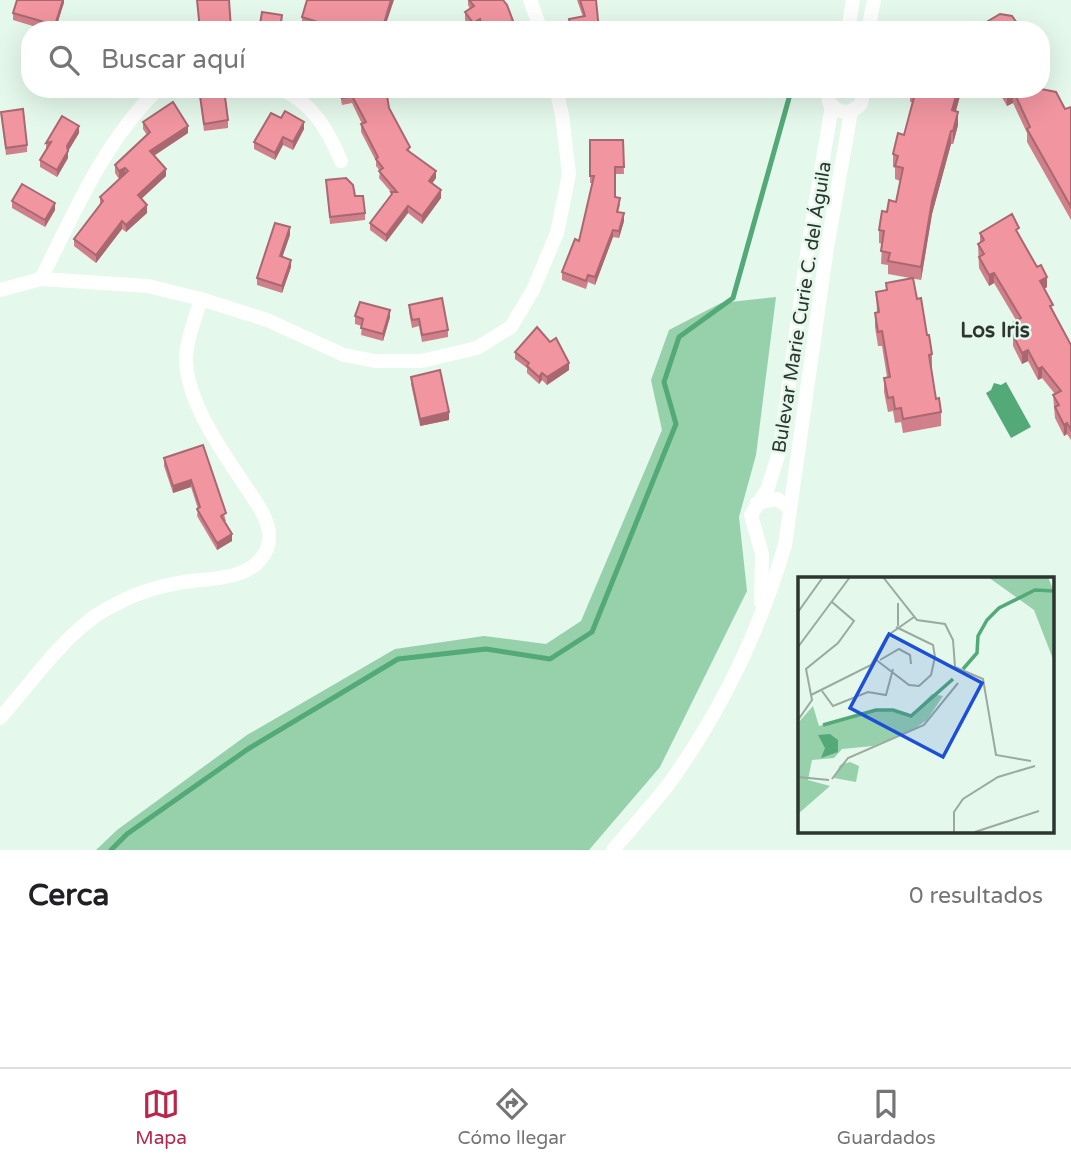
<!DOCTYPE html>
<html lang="es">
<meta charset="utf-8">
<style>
body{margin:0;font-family:"Varela Round",sans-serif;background:#f2f2f2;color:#202124}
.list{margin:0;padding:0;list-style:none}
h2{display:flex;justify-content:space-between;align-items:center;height:91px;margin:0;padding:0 28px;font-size:30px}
h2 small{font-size:23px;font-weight:400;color:#757577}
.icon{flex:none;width:38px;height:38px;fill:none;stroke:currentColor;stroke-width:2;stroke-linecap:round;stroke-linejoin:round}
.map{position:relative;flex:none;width:1071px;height:850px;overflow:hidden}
.search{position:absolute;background:#fff;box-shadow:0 7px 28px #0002;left:21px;right:21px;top:21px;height:77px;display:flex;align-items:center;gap:18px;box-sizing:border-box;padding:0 24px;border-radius:28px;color:#757577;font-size:26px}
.sheet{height:217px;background:#fff}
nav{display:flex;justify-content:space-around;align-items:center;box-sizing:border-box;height:98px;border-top:2px solid #e0e0e0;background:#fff;font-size:19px;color:#757577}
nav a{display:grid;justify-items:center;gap:4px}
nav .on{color:#b8274b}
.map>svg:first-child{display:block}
</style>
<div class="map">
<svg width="1071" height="850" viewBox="0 0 1071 850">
<rect width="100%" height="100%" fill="#e4f8eb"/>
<polygon fill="#96d1ac" points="776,297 756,455 739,517 747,591 660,767 589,850 96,850 117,830 247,735 395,649 484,636 546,644 581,621 662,430 651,380 669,330 721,303"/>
<polygon fill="#54a978" points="1006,382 1031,427 1011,438 986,393 991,390 994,383 1001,385"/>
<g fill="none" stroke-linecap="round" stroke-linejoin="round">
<polyline stroke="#54a978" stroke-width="5" points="111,850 127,834 248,749 398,659 486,649 550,659 592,632 676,424 664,382 679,337 733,298 789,98"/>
<g stroke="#fff" stroke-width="14">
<polyline points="530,0 541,30"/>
<polyline points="848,30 853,0"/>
<polyline points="868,30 874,0"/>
<path d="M281,89C313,103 329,132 341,161"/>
<path d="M828,89L829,102C838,114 850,115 861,104L864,89"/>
<path d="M41,279C74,213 103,144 156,91L161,89"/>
<polyline points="0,290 41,279 148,286 201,299 267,320 344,355 375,361 421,361 477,348 511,327 533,290 557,233 569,174 562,115 556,89"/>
<polyline points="757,503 777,499 788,507 790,512"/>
<polyline points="761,602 762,554 751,515 768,488 780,449 808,247 832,106"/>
<path d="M0,718C28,687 57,645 90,620C99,612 112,606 122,601C138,593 161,586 178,583C203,578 241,581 259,561C278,541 267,518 254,499C228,459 185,404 186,356C187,338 196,316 201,299"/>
<path d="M613,850C631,828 651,807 668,785C720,713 760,630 785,545L827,248L851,112"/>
</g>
</g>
<g fill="#cf808a">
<polygon points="64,0 56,30 46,30 13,20 13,13"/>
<polygon points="468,0 503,0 513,28 508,30 482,30 480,26 475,30 473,30 465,20 465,12 470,9 468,5"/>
<polygon points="577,0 595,0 599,30 570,30 569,19 583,17"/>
<polygon points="302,17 384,30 318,29 302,24"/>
<polygon points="199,89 228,120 228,128 204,131"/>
<polygon points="339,89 386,89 389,108 410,152 436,178 432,183 441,198 422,224 408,213 386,242 370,230 370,223 391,196 391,192 379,178 380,171 376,166 376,161 361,132 361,124 362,124 352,103 342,105"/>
<polygon points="910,89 962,89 956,111 958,125 953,144 951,144 932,214 921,280 888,274 888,265 881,264 882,244 879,243 879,230 887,212 896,202 900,181 895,179 895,168 893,167 893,154 904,135 912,102 910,102"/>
<polygon points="997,89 1041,89 1065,109 1071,107 1071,220 1027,142 1027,133 1013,103 1007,106"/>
<polygon points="1,112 27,145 27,152 6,155"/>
<polygon points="281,118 304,129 293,150 283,145 275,160 254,149 254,142"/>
<polygon points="143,122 188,133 154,156 166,176 141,199 147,213 126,232 122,229 96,263 74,246 74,239 100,205 100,197 123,176 119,179 115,173 115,165 147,135 143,129"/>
<polygon points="79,133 68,151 68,158 57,177 40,167 40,160 46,150 46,143"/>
<polygon points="590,140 623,140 624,174 615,174 615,197 620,205 618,212 624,221 619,238 613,237 595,285 588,282 586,289 562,280 562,272 579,241 592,183 590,183"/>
<polygon points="326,180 355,196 365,213 365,220 330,224"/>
<polygon points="12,201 55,210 45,227 12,208"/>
<polygon points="980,233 1019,236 1047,287 1044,289 1053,312 1071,345 1071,440 1067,434 1064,436 1055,418 1053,395 1055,394 1042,378 1038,380 1028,361 1022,364 1013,346 1013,335 1015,334 1014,322 1016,320 994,283 989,286 979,268 978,244 980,242"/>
<polygon points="290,235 282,257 291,267 282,293 257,285 257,278"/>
<polygon points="886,283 917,299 932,354 932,368 931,368 936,399 941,412 941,426 903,433 901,422 895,423 893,411 888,412 884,392 884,378 887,377 882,346 878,346 875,327 875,313 877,313 876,292 886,290"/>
<polygon points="409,305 448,330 448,337 422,342 419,326 412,328 409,312"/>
<polygon points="355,316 390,317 383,341 361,335 362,326 355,324"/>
<polygon points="515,352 569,370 547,385 542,380 539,384 527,373 527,368 515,359"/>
<polygon points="411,377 449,420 420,426 411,384"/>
<polygon points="203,445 226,521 224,521 232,541 217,550 197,516 198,509 191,487 173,493 164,466 164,458"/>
</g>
<g fill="#a96870">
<polygon points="63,0 64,0 64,3 55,30 55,25"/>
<polygon points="391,0 394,0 384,30 382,30"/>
<polygon points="480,19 480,26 473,30 473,23"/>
<polygon points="513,21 513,28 508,30 489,30"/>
<polygon points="958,89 962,89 952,124 952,110"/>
<polygon points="1013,90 1013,103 1007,106 1007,93"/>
<polygon points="958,112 958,125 953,144 953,131"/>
<polygon points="304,122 304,129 293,150 293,142"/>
<polygon points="79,126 79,133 67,153 67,146"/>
<polygon points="188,126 188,133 150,158 150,151"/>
<polygon points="951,131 951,144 932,214 921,280 921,267 932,201"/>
<polygon points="283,137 283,145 275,160 275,153"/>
<polygon points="68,151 68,158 57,177 57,170"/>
<polygon points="125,168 125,175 119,179 119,171"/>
<polygon points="166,169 166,176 138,202 138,195"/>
<polygon points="436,171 436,178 429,188 429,181"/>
<polygon points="441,190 441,198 422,224 422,216"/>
<polygon points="55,203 55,210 45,227 45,220"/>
<polygon points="147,205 147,213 126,232 126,225"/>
<polygon points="408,206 408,213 386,242 386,235"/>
<polygon points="624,213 624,221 619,238 619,231"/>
<polygon points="122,221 122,229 96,263 96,255"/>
<polygon points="290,227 290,235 280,264 280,256"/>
<polygon points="613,230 613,237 595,285 595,277"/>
<polygon points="291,260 291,267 282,293 282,286"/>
<polygon points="994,273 994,283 989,286 989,275"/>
<polygon points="1047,277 1047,287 1040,292 1040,281"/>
<polygon points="390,310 390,317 383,341 383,334"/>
<polygon points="1028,350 1028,361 1022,364 1022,353"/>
<polygon points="569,363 569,370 547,385 547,377"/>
<polygon points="1042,367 1042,378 1038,380 1038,369"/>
<polygon points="542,373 542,380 539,384 539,377"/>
<polygon points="449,412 449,420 420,426 420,419"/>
<polygon points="1067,423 1067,434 1064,436 1064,425"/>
<polygon points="191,480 191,487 173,493 173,486"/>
<polygon points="232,534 232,541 217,550 217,543"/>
</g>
<g fill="#f195a0" stroke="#a96870" stroke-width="2">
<polygon points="17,0 63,0 55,25 13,13"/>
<polygon points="197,0 229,0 231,29 200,30"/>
<polygon points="307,0 391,0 382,30 318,30 321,23 302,17"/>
<polygon points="469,0 503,0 507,5 513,21 489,30 484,30 480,19 473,23 465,12 474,6"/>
<polygon points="580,0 596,0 599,30 571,30 569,19 585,16"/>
<polygon points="262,12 282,15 280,30 259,30"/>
<polygon points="1000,14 1012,16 1022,30 973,30"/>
<polygon points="199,89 224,89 228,120 204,124"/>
<polygon points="341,89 386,89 389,108 410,147 407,150 436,171 429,181 441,190 422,216 408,206 386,235 370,223 392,194 391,192 397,192 379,171 383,168 376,159 378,157 361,124 366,122 352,96 342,98"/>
<polygon points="912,89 958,89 952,110 958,112 953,131 951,131 932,201 921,267 888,261 890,253 881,251 884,231 879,230 882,211 887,212 889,200 896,202 903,168 895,166 898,156 893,154 898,133 904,135 916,90"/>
<polygon points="1004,89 1041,89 1056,92 1065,109 1071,107 1071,207 1027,129 1030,127 1013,90 1007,93"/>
<polygon points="173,102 188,126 150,151 166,169 138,195 147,205 126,225 122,221 96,255 74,239 103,201 100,197 128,171 125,168 119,171 115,165 150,132 143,122"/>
<polygon points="23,109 27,145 6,148 1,112"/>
<polygon points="285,111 304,122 293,142 283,137 275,153 254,142 271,113 281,118"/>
<polygon points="62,116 79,126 67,146 68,151 57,170 40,160 51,142 46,143"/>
<polygon points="590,140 623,140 624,167 615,167 615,197 620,198 617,212 624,213 619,231 613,230 595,277 588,275 586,281 562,272 575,239 579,241 594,176 590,176"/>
<polygon points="346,178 353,185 355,196 363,196 365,213 330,217 326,180"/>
<polygon points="22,184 55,203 45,220 12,201"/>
<polygon points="1012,214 1019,228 1016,230 1037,267 1041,265 1047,277 1040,281 1053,305 1050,306 1071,345 1071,430 1067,423 1064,425 1055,407 1059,405 1053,395 1061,391 1042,367 1038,369 1028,350 1022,353 1013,335 1019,332 1014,322 1021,318 994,273 989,275 979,257 984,254 978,244 984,240 980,233"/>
<polygon points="275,223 290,227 280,256 291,260 282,286 257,278"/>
<polygon points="913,278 917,299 921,298 927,335 929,335 932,354 929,355 936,399 939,398 941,412 903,419 901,408 895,409 893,397 888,398 884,378 890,377 882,331 878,332 875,313 879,312 876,292 887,290 886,283"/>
<polygon points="442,298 448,330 422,335 419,319 412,320 409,305"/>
<polygon points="360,302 390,310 383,334 361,328 363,319 355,316"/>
<polygon points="537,327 550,342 556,338 569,363 547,377 542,373 539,377 527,366 529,363 515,352"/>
<polygon points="440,370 449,412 420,419 411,377"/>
<polygon points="203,445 226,513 221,516 232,534 217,543 197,509 200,507 191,480 173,486 164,458"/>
</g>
<g text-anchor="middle" stroke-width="5" stroke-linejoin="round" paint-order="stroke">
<g font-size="19" fill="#2d3530" stroke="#e4f8eb">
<text transform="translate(801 307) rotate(-81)" y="7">Bulevar Marie Curie C. del Águila</text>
</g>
<g font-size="21" font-weight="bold" fill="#2d3530" stroke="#e4f8eb">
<text x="995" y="337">Los Iris</text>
</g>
</g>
<g transform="translate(798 577)">
<rect width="256" height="256" fill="#e4f8eb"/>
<path d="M190,0H250L255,12V82L236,33ZM134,117L145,119L129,143L113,154L75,169L44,172L36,181L14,183L10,203L32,209L0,237V146L15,129L21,149L79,132L113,138ZM52,185L61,189L58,205L36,201L42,188Z" fill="#96d1ac"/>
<path d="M32,157L40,163V175L23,181L27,171L20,158Z" fill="#54a978"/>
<path fill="none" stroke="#54a978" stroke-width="3.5" d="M165,92L179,76L180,59L189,43L201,31L237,13L256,14M25,148L78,133H95L113,139L155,102"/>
<path fill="none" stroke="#9baaa0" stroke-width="2" d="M85,0L119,43L147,47L155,63L157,90L185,102L198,178L233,184M0,35L25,0M100,49V26M0,70L52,0M77,82L111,108L121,109L133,98L137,80L135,68L98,50M82,83L101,72L112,78L113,87M24,114L35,129L70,115L88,118L95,92M13,118L73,88L89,59L116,40M0,143L14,123L8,92L40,66L56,44L34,25M0,200L31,203M34,202L50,181L126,148L160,106M156,255V235L165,222L200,200L237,189M177,255L241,234"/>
<path fill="#1d4ed8" fill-opacity="0.15" stroke="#1d4ed8" stroke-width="3.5" d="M91,57L184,106L145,180L52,131Z"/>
<rect width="256" height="256" fill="none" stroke="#2d3530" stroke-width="3.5"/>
</g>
</svg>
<div class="search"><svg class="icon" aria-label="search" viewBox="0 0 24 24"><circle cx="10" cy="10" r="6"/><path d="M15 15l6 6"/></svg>Buscar aquí</div>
</div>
<section class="sheet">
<h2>Cerca<small>0 resultados</small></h2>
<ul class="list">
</ul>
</section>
<nav>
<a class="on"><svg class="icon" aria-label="map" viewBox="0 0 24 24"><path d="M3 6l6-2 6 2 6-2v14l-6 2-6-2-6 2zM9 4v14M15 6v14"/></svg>Mapa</a>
<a><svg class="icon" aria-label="directions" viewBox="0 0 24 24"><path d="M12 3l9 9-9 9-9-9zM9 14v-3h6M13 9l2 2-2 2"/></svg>Cómo llegar</a>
<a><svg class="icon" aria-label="saved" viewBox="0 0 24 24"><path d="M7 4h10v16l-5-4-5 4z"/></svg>Guardados</a>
</nav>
